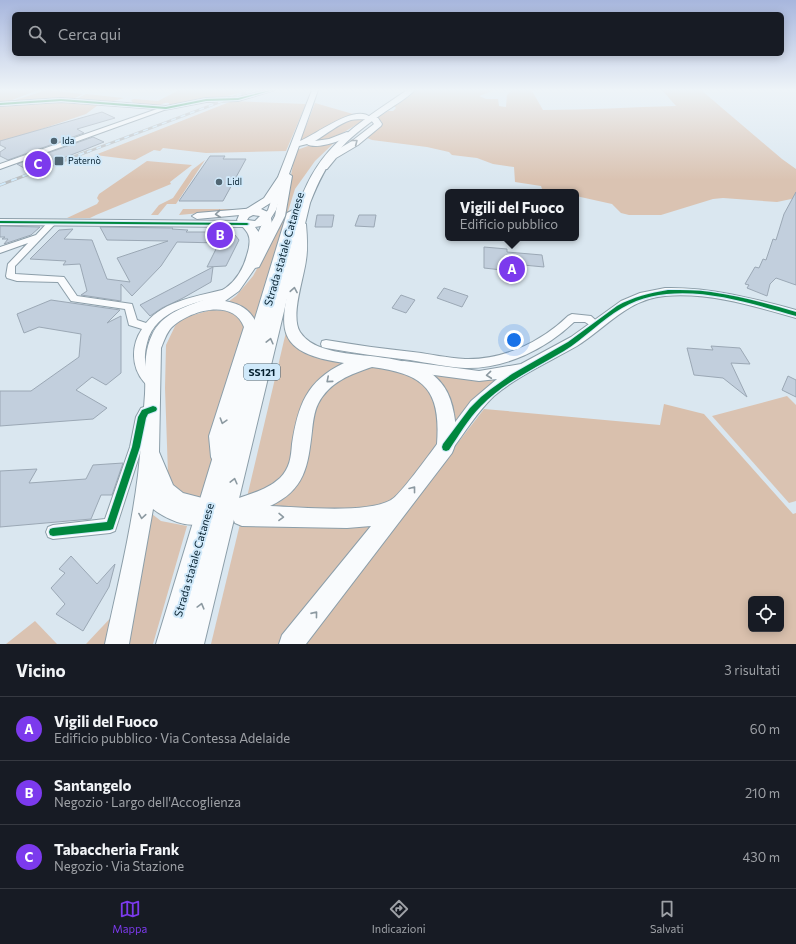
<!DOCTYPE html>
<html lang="it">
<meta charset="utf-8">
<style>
body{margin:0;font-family:Commissioner,sans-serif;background:#20242c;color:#f1f3f6}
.controls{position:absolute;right:12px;bottom:12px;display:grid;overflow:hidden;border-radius:6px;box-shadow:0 2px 10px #0003}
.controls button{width:36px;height:36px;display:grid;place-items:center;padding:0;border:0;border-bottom:1px solid #363941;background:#171b24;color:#f1f3f6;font:20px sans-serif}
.you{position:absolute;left:514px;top:340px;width:14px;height:14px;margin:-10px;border:3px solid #fff;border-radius:50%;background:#1a73e8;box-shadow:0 0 0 6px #1a73e833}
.badge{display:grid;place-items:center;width:26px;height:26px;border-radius:50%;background:#7c3aed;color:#fff;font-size:13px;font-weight:700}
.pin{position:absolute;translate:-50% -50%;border:2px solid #fff;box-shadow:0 1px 4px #0006}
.popup{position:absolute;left:445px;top:189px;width:134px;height:52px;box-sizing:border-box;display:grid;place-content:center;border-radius:6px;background:#171b24;filter:drop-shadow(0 1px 3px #0005);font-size:13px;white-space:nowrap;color:#9ea1a6}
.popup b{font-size:15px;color:#f1f3f6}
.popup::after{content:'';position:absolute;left:50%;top:100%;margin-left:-8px;border:8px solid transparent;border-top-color:#171b24}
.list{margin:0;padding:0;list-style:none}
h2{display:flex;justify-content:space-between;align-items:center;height:52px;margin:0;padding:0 16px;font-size:17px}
h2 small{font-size:13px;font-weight:400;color:#9ea1a6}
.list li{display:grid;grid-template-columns:26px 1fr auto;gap:12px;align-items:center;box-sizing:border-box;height:64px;padding:0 16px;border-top:1px solid #363941}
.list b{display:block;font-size:15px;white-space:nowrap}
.list p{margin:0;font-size:13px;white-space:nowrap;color:#9ea1a6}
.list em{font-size:13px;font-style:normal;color:#9ea1a6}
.icon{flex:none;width:22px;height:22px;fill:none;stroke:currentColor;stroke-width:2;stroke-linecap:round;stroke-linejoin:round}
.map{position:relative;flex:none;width:796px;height:644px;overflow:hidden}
.search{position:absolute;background:#171b24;box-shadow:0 2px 10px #0003;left:12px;right:12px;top:12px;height:44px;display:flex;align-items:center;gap:10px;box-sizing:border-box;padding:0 14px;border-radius:6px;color:#9ea1a6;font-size:15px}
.sheet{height:244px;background:#171b24}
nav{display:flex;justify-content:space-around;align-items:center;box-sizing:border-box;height:56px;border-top:1px solid #363941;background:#171b24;font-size:11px;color:#9ea1a6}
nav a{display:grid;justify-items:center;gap:2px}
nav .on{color:#7c3aed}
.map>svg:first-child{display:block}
</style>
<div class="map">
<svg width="796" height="644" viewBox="0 0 796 644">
<rect width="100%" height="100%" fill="#dae7f0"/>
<g fill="#dac3b2">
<polygon points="0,90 38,90 7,102 0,103"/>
<polygon points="47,90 83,94 73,99 12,101"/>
<path d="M179,90H247C222,99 196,103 169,105V103C165,102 163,104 160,105C151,106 142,104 133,103L131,100L134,99L158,101Z"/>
<path d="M416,90H495L479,96L486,99H498L499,106L506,107L507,95L512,90H534L532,91L543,110C587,110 632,107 676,106L662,90H701L782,159L796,169V198L777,202L723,198L713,199L661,215H629L621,213L612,204L576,196V192H556L542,189L541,186L515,182L514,167L493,164L477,158L452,155L449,152L427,147L372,140L365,137L381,124L382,122L376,119L388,111H393L396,108L394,106Z"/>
<polygon points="86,94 124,98 110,102 76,99"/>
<polygon points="232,101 306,104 286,151 206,153 163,148 160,151 154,150 135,160 95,155"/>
<polygon points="32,102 66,102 98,105 86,114 21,136 0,141 0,106"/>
<polygon points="315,103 353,114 303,140 301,139"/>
<polygon points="352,118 366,119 334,138 311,142"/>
<polygon points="336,141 315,161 295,189 254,320 244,307 228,302 236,296 253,276 278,230 283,218 295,154 297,150 308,146"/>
<polygon points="205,160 176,204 167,204 158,215 151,215 159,205 173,198 192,170"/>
<polygon points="147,161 192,165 170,182 171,184 96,215 90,218 67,218 97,204 99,201 97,198 99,194"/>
<polygon points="183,209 244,209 179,215"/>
<polygon points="211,310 233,311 245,323 245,333 212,438 211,467 200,502 171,487 168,474 165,388 166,345 176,324 186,317"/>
<path d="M286,332C298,358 322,359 347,363L332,371L292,461L279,482L247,497Z"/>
<polygon points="377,367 400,371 422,382 438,402 438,443 430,456 393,499 378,507 362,510 257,510 281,501 292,492 302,471 312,414 329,385 363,368"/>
<polygon points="429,373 489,380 501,379 451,432"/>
<polygon points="787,396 796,405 796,501 789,503 712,416"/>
<polygon points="152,514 161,521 187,526 153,644 124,644"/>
<polygon points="240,524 378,524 284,644 211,644"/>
<polygon points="117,611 110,644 86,644"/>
<polygon points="35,621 57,644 6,644"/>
</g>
<path fill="#d9c0ad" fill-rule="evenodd" d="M664,404L704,414L793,514L796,513V644H302L484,409L660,425ZM751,599H781V629H751Z"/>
<g fill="#c2cfdd" stroke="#9ba8b5">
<polygon points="102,112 115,118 77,129 84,133 8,160 0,156 0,152 6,148 0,145 0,141"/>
<polygon points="93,137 104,142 43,166 24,168 17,164"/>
<polygon points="210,156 225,156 223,159 246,159 223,201 179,201"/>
<polygon points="796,192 796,285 776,278 770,284 767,296 747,288 749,285 745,284 755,267 759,268 763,259 766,260 773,239 776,240 784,214"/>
<polygon points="317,215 334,215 332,227 315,227"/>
<polygon points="359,215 376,215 374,227 355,226"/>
<polygon points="0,226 40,227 31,235 4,244 8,239 2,239 5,237 0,237"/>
<polygon points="100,227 173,228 172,229 188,230 186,232 227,232 235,235 239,240 226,266 207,267 219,243 177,242 161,266 132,296 121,284 121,301 81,295 87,291 80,264 63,265 66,261 30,259 59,230 73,229 64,239 92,240 107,279 130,282 117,258 168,241 107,240"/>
<polygon points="484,247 507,249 507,252 542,255 544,267 502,263 502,270 484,268"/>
<polygon points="213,267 211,282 183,298 162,308 150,316 140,305"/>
<polygon points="444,288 468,296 462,307 437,298"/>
<polygon points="401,295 415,300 406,313 392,308"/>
<polygon points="51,300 120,310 107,323 121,316 121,373 106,385 92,377 76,390 107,408 93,419 0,426 0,391 31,391 79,357 81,334 39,327 24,333 17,314"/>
<polygon points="711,346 740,348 750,364 731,363 747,397 723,378 694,375 687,348 713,350"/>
<polygon points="788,376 796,380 796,397 782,390"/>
<polygon points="123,463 112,495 101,495 91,519 0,527 0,471 37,469 29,483 86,479 93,465"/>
<polygon points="71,556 97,584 115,564 109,587 83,631 56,614 65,604 51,588 65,573 59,569"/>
</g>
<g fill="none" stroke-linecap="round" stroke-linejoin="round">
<g stroke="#8c9ea9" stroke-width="2">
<g id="minor">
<path d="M50,220H53L57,222L18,263L15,266V274L64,277L77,296L132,304L137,320L146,323C164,300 200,296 226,289L229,290L231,292L229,294C200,302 155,308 147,343C145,350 144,359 146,367C149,374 155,378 159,384L157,387C151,389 148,387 144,382C131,367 131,345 142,329L129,325L125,309L71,301L58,282L17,281L7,278L6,276L8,264L28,243L0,253V247L36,235Z"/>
<path d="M572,314L591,316L601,325L596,329L585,322H574C546,349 505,369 465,368C446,367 429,363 410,360C382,357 354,353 326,348L322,347L321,344L322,341L326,340C355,345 384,349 413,352C430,354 447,358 465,359C504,360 541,342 568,316Z"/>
<polygon points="153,404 157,405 159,409 157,413 149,416 148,418 142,447 115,531 110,533 53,539 48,537 46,532 48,527 53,525 105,519 130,447 136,417 141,408"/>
</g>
</g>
<g stroke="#8c9ea9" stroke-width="2">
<g id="tertiary">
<polygon points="267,90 275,90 238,101 206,102 164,110 0,169 0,164 157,109 61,102 0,106 0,102 61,98 166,106 206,98 238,97"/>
<polygon points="279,177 286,179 276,210 271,218 272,224 258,255 250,255 249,253 262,224 260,220 268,210"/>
<polygon points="257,208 262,211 260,213 197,219 192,216 197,213"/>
<polygon points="0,219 247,221 252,224 247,227 0,225"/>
<path d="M665,288C710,287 752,298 796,310V318C754,306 709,292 665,296C628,299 607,327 577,346C549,362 519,375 494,396C477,412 465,432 451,451L446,453L441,451L438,446L441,441L471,401L497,379L479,381L404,371L399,370L397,366L399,362L404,361L479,371L521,364L571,337L621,301L640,293Z"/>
</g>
</g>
<g stroke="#8c9ea9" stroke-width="2">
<g id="secondary">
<path d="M312,90H318L300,141C316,135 354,104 370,117C365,121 358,118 351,120C338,124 327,134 315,141L329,139L347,132L351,134C344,141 315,150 307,144L299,146L289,174L292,176L285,216L259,267L255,268L239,291L225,301C242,304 252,311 258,327L227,436L229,457L226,463L220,466L214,463L211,457L209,436L244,327C233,297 188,311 171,328C166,334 164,341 161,348L159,452L173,485L183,493L206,499L209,506L203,523C188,529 166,519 153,509L129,644H105C117,588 131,532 138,475C141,448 143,421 145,394C146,374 143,353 152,335C172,293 232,312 247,255C249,249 251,240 248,234C246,229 240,225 237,220L240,213L264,198L278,177ZM280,190L275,216L261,242L260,234L255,227L261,226L271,217L270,213L261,209L272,202ZM253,215L260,216L255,221L247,220L249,217Z"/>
<polygon points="372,118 378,118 382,124 381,126 358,145 336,158 327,169 321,169 319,167 330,154 352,141 374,124 371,120"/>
<path d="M301,221L306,224C307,236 308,248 306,260C304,278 290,316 300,332C328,375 442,330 454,414C456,426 458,441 452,453L306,644H279L282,635L371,526L347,528L242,526L235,523L232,516L236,499C252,493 267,490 280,478C290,468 291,457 292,444C298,406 306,381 344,363C265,352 283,321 294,261C296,249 295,236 296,224ZM372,367C425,374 441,390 437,444C429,455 399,496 391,500C366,514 300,507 270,506C305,490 308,466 312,431C313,422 314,412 318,404C329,382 351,374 372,367Z"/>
</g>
</g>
<g stroke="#8c9ea9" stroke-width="2">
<path id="primary" d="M407,90H415C406,99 393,106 382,114C342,142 328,157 310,203L204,644H156L287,213L293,210L297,211C315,148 356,125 407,90Z"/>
</g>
<use href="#minor" fill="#f9fbfd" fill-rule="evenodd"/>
<use href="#tertiary" fill="#f9fbfd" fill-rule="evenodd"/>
<use href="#secondary" fill="#f9fbfd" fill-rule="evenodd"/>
<use href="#primary" fill="#f9fbfd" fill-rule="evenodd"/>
<g stroke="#babfc2" stroke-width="2.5">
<polyline id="rail-far1" points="87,152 252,90"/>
</g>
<g stroke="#babfc2" stroke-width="3">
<polyline id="rail" points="0,185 89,151"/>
</g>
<use href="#rail-far1" stroke="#d0e9fa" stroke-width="1.5" stroke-dasharray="5" stroke-linecap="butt"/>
<use href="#rail" stroke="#d0e9fa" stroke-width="2" stroke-dasharray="6" stroke-linecap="butt"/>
<g stroke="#d0e9fa" stroke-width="2">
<g id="cycleway">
<polygon points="271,90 273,90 238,100 206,101 166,109 61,101 0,105 0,103 61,99 166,107 206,99 238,98"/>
<polygon points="0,221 247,223 249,224 247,225 0,223"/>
<path d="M668,290C683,290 697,290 711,292C740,296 768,304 796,312V316C743,301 674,278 622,308C601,320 585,338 564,351C536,368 504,382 481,406C468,419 459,435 449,450L446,451L443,450L442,447L443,444L470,408L481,397L491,389L512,374L568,342L617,306C633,297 650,293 668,290Z"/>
<polygon points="153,406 156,407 157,409 156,411 148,414 146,418 140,447 113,529 110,530 53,536 50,535 49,532 50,529 53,528 107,522 132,447 138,417 142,410"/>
</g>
</g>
<use href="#cycleway" fill="#00873e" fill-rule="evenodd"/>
</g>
<defs><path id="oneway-chevron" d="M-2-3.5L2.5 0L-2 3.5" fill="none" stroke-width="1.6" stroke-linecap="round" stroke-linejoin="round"/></defs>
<g stroke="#8c99a1">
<use href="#oneway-chevron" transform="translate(355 142) rotate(-38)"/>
<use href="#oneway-chevron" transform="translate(218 214) rotate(174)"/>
<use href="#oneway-chevron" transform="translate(294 290) rotate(-80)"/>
<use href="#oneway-chevron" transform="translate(270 341) rotate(-76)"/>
<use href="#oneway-chevron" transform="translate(489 375) rotate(174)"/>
<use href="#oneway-chevron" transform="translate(329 380) rotate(139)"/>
<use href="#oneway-chevron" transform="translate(223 421) rotate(107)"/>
<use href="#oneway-chevron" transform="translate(234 481) rotate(-76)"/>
<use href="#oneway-chevron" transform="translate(413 489) rotate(-52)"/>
<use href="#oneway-chevron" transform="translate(142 516) rotate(99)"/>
<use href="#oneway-chevron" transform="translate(281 517) rotate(1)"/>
<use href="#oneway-chevron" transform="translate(201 606) rotate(-75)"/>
<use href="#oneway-chevron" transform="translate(315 614) rotate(-51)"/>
</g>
<linearGradient id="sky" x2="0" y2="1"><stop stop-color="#a7b6dd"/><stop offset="0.5" stop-color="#eef4f8"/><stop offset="1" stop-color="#eef4f8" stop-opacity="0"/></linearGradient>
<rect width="796" height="180" fill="url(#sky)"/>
<g fill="#506673" stroke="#d0e9fa" stroke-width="1.5">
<circle cx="54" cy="141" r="4"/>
<rect x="54" y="156" width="10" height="10" rx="2"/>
<circle cx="219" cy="182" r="4"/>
</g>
<g text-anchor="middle" stroke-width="4" stroke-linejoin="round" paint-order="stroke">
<g font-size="9" fill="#062130" stroke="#d0e9fa" text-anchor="start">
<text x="62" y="144">Ida</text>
<text x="68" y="164">Paternò</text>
<text x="227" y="185">Lidl</text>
</g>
<rect fill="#d0e9fa" stroke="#435d6d" stroke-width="1" x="244" y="364" width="36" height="16" rx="3"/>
<g font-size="10" font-weight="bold" fill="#062130">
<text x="262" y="376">SS121</text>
</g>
<g font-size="11" fill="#062130" stroke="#d0e9fa">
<text transform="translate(284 249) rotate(-74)" y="4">Strada statale Catanese</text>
<text transform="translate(194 560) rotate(-74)" y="4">Strada statale Catanese</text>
</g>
</g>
</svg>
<div class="controls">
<button><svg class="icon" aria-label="locate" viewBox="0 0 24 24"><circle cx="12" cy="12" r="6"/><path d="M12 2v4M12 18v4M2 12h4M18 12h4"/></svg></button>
</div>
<div class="you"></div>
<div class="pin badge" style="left:512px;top:269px">A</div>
<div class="popup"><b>Vigili del Fuoco</b>Edificio pubblico</div>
<div class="pin badge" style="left:220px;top:235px">B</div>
<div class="pin badge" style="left:38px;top:164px">C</div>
<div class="search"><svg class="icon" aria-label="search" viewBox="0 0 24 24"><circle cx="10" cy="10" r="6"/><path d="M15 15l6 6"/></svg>Cerca qui</div>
</div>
<section class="sheet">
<h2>Vicino<small>3 risultati</small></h2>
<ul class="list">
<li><span class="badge">A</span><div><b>Vigili del Fuoco</b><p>Edificio pubblico · Via Contessa Adelaide</p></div><em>60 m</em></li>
<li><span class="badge">B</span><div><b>Santangelo</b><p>Negozio · Largo dell'Accoglienza</p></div><em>210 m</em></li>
<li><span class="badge">C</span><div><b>Tabaccheria Frank</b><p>Negozio · Via Stazione</p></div><em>430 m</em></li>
</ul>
</section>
<nav>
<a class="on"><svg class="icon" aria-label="map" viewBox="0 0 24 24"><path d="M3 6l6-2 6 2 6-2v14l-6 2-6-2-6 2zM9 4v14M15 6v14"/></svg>Mappa</a>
<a><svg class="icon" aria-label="directions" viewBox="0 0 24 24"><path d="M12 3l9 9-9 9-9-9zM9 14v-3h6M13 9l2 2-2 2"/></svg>Indicazioni</a>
<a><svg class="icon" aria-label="saved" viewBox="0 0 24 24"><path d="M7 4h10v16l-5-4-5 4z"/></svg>Salvati</a>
</nav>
